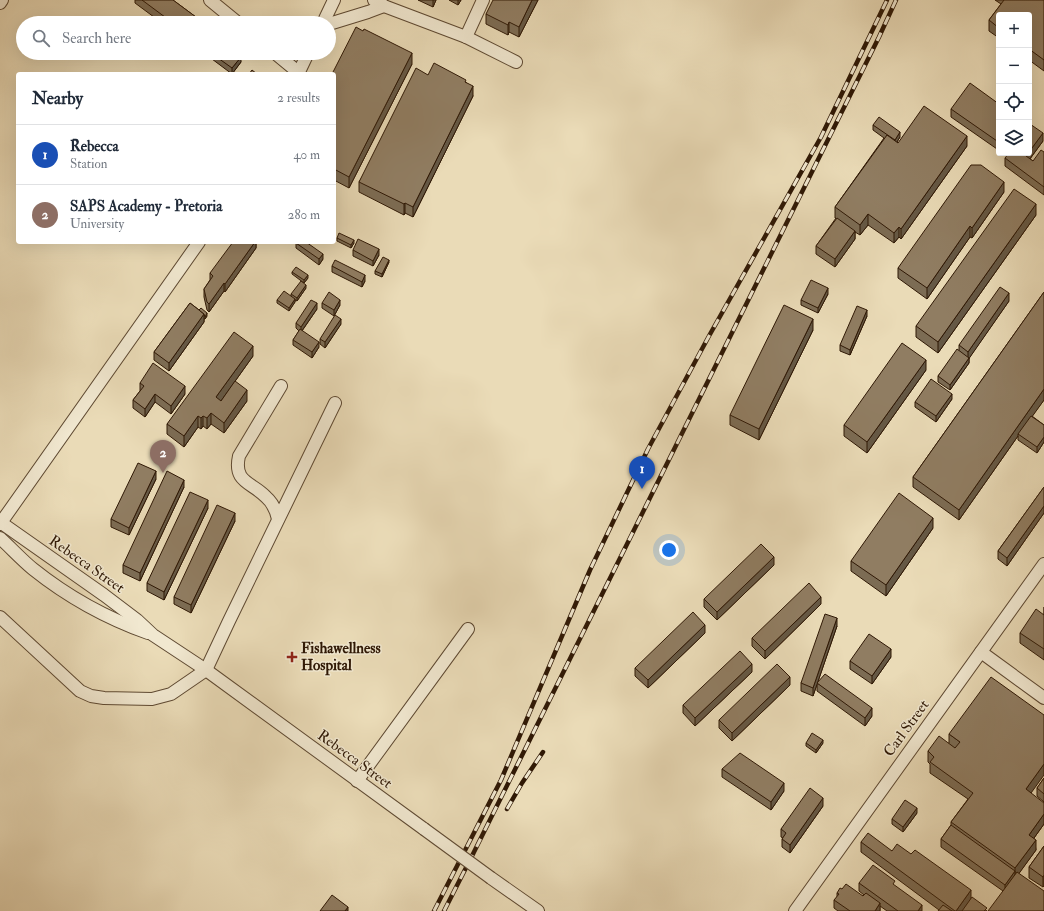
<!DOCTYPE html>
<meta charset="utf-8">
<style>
body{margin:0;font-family:"IM FELL Double Pica",serif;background:#f6f6f7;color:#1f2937}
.controls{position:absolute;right:12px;top:12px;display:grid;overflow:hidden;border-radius:4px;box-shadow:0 4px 16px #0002}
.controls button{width:36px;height:36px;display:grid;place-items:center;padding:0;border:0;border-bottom:1px solid #e0e1e3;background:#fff;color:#1f2937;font:20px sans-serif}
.you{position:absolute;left:669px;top:550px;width:14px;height:14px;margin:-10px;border:3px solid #fff;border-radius:50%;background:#1a73e8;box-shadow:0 0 0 6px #1a73e833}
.badge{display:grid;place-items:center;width:26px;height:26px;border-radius:50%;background:#1a73e8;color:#fff;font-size:13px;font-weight:700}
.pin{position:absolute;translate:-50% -33px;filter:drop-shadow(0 1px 2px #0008)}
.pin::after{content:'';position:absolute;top:21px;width:14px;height:12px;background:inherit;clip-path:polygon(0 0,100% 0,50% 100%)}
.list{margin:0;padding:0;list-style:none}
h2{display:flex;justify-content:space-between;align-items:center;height:52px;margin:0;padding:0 16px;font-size:17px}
h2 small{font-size:13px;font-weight:400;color:#747a83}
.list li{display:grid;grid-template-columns:26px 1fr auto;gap:12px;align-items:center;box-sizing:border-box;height:60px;padding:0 16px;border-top:1px solid #e0e1e3}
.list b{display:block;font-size:15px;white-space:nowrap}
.list p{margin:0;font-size:13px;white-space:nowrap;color:#747a83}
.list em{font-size:13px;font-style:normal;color:#747a83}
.icon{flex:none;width:22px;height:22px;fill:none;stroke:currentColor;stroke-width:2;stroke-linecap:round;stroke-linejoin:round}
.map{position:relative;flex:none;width:1044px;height:911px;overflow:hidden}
.search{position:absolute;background:#fff;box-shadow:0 4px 16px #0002;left:16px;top:16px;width:320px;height:44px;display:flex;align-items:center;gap:10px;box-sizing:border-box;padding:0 14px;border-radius:22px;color:#747a83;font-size:15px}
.panel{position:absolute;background:#fff;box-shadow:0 4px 16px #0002;left:16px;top:72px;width:320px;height:172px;border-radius:4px}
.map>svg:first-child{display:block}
</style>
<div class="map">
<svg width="1044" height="911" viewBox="0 0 1044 911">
<rect width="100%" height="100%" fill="#eadbb7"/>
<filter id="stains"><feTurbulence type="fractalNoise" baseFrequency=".005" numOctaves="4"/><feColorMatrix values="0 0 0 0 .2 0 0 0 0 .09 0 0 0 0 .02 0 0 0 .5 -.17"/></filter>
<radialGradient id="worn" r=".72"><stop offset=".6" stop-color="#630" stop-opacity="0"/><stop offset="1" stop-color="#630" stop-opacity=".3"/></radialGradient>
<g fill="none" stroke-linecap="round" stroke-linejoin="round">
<g stroke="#5e4932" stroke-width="14">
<g id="minor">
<polyline points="210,0 238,23"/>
<polyline points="374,0 384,6 466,37 516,62"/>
<polyline points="0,3 2,0"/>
<polyline points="323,23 334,0"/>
<polyline points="329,24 368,12 384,6"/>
<polyline points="466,37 483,0"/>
<polyline points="275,53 298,72"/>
<polyline points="298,74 308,53"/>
<path d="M278,519C276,510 273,503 266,497C252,482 233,483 239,456L281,386"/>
<polyline points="0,522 104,595 137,620 153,635 206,670 424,829"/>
<polyline points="0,524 199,242"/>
<path d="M0,538C11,548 22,560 33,569C68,597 106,618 148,633"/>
<polyline points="0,617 80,691 91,696 104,698 152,699 171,694 206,670 229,621 335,403"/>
<polyline points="981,652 1044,698"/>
<polyline points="357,781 468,629"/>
<polyline points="491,878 538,911"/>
<polyline points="795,911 1044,564"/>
</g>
</g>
<use href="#minor" stroke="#f1e8d0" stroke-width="12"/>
<g stroke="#2f1805" stroke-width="4.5">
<g id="rail">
<polyline points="507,809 522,783 543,752"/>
<polyline points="434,911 501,780 590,570 648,449 709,336 821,137 887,0"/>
<polyline points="444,911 473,854 879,37 896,0"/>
</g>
</g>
<use href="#rail" stroke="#f1e8d0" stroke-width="3" stroke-dasharray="9" stroke-linecap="butt"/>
<g stroke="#5e4932" stroke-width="14" stroke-linecap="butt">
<polyline id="minor-bridge" points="424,829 491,878"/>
</g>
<use href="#minor-bridge" stroke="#f1e8d0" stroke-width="12"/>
</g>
<g fill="#7c6c54" stroke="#2f1805">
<polygon points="135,0 173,0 204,23 162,23 135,3"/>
<polygon points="418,0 436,0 433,7"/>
<polygon points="449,0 461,0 458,5"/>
<polygon points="538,0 519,37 509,32 508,35 486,24 486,14"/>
<polygon points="995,0 1044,0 1044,71 1029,60 1029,15 999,15 999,38 989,31 989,20 1001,4"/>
<polygon points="204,53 235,53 241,62 232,74"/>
<polygon points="412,64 349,188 334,180 334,74"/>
<polygon points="428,75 466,82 473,96 413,217 405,213 404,215 359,192 359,182"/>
<polygon points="999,104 997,149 951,117 951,109"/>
<polygon points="873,125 900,137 897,142 898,143 967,146 901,239 899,237 894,243 868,225 860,235 855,232 855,239 835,267 816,254 816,246 836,218 835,218 835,207 884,138 873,130"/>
<polygon points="1043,141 1030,159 1033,161 1044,152 1044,195 1005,166 1005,158"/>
<polygon points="1004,192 972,238 970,237 927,299 898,278 898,268"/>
<polygon points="1036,215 938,353 916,337 916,326"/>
<polygon points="337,238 354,243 351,248 337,241"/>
<polygon points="256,242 256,248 225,292 224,291 209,312 207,310 204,297 204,289 210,280 210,273"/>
<polygon points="296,243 323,259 319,265 296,248"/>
<polygon points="353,250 379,255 373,266 353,256"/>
<polygon points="389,262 382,277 375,274 375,271"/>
<polygon points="332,266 365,281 362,287 332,272"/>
<polygon points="292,272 308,278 304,283 292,274"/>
<polygon points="306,288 297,301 295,300 295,302 289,311 277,303 277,300 291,296 291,294"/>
<polygon points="1044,292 1044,400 1032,416 1044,425 1044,442 1037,453 1018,440 1018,436 959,520 913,487 913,477"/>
<polygon points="828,294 818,313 801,305 801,300"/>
<polygon points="1009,301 969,358 969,363 950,390 938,382 938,376 959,350 959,345"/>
<polygon points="190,303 207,316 205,319 204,319 204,322 169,371 154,360 154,352"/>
<polygon points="322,303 340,305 334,316 322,308"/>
<polygon points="317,309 302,331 319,347 312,358 293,345 293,340 299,331 296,328 296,323"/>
<polygon points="867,316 850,355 840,351 840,345"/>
<polygon points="341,324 325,348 320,344 320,339"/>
<polygon points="813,330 759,440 730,425 730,415"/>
<polygon points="253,356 221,401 247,401 224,433 211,424 207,429 203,426 201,429 198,427 184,447 167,434 167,424"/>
<polygon points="926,370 867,453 844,436 844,425"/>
<polygon points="140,383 185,394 171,414 155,402 145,417 133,408 133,400 140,391"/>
<polygon points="952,399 936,422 915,407 915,402"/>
<polygon points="156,479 129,535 111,527 111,519"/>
<polygon points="184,487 140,581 123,573 123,565"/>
<polygon points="1044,487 1044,513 1007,566 998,559 998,551"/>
<polygon points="208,508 164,600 147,591 147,583"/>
<polygon points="235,521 191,613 174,604 174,597"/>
<polygon points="933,528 886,596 851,571 851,561"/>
<polygon points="774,565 717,620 704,607 704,599"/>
<polygon points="821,604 765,659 752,646 752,638"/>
<polygon points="1044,607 1044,660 1020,643 1020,633 1044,614"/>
<polygon points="837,626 813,696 801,691 801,683"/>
<polygon points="705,633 648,688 635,676 635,668"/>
<polygon points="891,657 872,684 850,669 850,661"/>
<polygon points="752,672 695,726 683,713 683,705"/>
<polygon points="817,683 872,716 865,726 817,691"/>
<polygon points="790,685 732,741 719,728 719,720"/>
<polygon points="949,734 1031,793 1044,824 1034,838 1036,850 1019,873 1003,891 941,847 941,839 951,825 951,822 968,799 930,773 930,764 928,762 928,751 949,743"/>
<polygon points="806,743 823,743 816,753 806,746"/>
<polygon points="722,769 784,791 771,810 722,777"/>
<polygon points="1044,778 1044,802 1037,796 1037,788"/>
<polygon points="823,806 790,853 782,847 782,839 783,838 781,837 781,829"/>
<polygon points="917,813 903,832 892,824 892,819"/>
<polygon points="861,842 892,851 971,898 987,911 938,911 939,910 861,852"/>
<polygon points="1044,846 1044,886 1043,887 1029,878 1029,867"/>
<polygon points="859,883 895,886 922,911 887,911 880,906 880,911 838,911 834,908 834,900 837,897 837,893 842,889 863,896 864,895 859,891"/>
</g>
<g fill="#655845" stroke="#2f1805">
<polygon points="433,0 436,0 433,7"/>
<polygon points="458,0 461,0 458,5"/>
<polygon points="532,0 538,0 519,37 519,27"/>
<polygon points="509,22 509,32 508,35 508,25"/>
<polygon points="412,53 412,64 349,188 349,177"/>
<polygon points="241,57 241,62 232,74 232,68"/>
<polygon points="473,86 473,96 413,217 413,207"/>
<polygon points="900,132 900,137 895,145 895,140"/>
<polygon points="1043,133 1043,141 1026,164 1026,156 1028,153 1029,153 1029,152"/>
<polygon points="967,136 967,146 901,239 901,229"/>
<polygon points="999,138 999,146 997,149 997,141"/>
<polygon points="1004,182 1004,192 972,238 972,228"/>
<polygon points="405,203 405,213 404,215 404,204"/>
<polygon points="1036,204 1036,215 938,353 938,342"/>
<polygon points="868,214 868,225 860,235 860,225"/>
<polygon points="970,226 970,237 927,299 927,288"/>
<polygon points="899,227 899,237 894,243 894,233"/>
<polygon points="855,231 855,239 835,267 835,259"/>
<polygon points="354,240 354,243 351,248 351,245"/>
<polygon points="255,242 256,242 256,248 225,292 225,284"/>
<polygon points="379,249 379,255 373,266 373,261"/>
<polygon points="323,254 323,259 319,265 319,259"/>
<polygon points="389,260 389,262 382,277 382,274"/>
<polygon points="308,275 308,278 304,283 304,280"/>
<polygon points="365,275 365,281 362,287 362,282"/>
<polygon points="224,283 224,291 209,312 209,304"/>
<polygon points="306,285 306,288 297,301 297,298"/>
<polygon points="828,288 828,294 818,313 818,308"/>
<polygon points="1009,293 1009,301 968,360 968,352"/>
<polygon points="295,299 295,302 289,311 289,308"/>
<polygon points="340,300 340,305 334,316 334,310"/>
<polygon points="317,303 317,309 301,332 301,327"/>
<polygon points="867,310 867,316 850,355 850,350"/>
<polygon points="207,313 207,316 205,319 205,317"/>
<polygon points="204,314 204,322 169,371 169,363"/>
<polygon points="341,319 341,324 325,348 325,342"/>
<polygon points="813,319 813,330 759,440 759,429"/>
<polygon points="319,342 319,347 312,358 312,352"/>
<polygon points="253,346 253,356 216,408 216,397"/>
<polygon points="969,358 969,363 950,390 950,385"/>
<polygon points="926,360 926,370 867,453 867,442"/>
<polygon points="185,386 185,394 171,414 171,406"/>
<polygon points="1044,389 1044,400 1019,435 1018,434 1018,436 959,520 959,510"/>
<polygon points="247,390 247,401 224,433 224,423"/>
<polygon points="155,394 155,402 145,417 145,409"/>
<polygon points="952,394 952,399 936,422 936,416"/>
<polygon points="211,413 211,424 207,429 207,418"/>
<polygon points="198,416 198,427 184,447 184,436"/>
<polygon points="203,416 203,426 201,429 201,418"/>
<polygon points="1044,437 1044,442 1037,453 1037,447"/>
<polygon points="156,471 156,479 129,535 129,528"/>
<polygon points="184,480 184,487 140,581 140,573"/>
<polygon points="208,500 208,508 164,600 164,592"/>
<polygon points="1044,506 1044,513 1007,566 1007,558"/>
<polygon points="235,513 235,521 191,613 191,605"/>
<polygon points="933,518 933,528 886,596 886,585"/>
<polygon points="774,557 774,565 717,620 717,612"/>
<polygon points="821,597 821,604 765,659 765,651"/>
<polygon points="837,618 837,626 813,696 813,688"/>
<polygon points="705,625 705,633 648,688 648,680"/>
<polygon points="891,649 891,657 872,684 872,676"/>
<polygon points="752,664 752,672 695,726 695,718"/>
<polygon points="790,677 790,685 732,741 732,733"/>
<polygon points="872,708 872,716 865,726 865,718"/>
<polygon points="823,740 823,743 816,753 816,750"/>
<polygon points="1044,764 1044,775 1026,800 1026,789"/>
<polygon points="784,783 784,791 771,810 771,802"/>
<polygon points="823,798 823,806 790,853 790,845"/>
<polygon points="917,808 917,813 903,832 903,827"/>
<polygon points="1044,814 1044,824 1029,845 1029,835"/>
<polygon points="1036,840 1036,850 1015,879 1015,868"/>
<polygon points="1015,871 1015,879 1005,893 1005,885"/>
<polygon points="1044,875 1044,886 1043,887 1043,877"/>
<polygon points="971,890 971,900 963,911 956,911"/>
<polygon points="880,903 880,911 875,911"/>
<polygon points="922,905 922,911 918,911"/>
<polygon points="348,907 348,911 345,911"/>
</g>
<g fill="#907d62" stroke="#2f1805">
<polygon points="142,0 173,0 204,23 173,23"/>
<polygon points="493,0 532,0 519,27 509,22 508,25 486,14"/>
<polygon points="1004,0 1044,0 1044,60 1029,49 1029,15 999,15 999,28 989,20"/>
<polygon points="356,27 363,31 364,29 412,53 349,177 334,169 334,74 332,74"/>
<polygon points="211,53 235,53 241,57 232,68"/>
<polygon points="434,63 466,80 465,82 473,86 413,207 405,203 404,204 359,182 416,68 428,75"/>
<polygon points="252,70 257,74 249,74"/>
<polygon points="970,83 999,104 999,138 997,141 951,109"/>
<polygon points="924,106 967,136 901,229 899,227 894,233 868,214 860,225 835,207 887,135 898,143"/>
<polygon points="879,117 900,132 895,140 873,125"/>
<polygon points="1030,124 1043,133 1029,152 1029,125"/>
<polygon points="1041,150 1044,152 1044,187 1005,158 1009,153 1028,153 1026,156 1033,161"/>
<polygon points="971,165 981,165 1004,182 972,228 970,226 927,288 898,268"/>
<polygon points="1014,189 1036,204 938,342 916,326"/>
<polygon points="837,218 855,231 835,259 816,246"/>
<polygon points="339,233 354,240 351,245 337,238"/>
<polygon points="358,239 379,249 373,261 353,250"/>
<polygon points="233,242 255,242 225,284 224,283 209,304 207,302 204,289 213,276 210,273"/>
<polygon points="296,242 306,242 323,254 319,259 296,243"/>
<polygon points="383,257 389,260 382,274 375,271"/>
<polygon points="335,260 365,275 362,282 332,266"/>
<polygon points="296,267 308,275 304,280 292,272"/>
<polygon points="811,280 828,288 818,308 801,300"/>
<polygon points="301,281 306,285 297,298 291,294"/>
<polygon points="1000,287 1009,293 968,352 959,345"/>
<polygon points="284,291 295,299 289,308 277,300"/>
<polygon points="329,292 340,300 334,310 322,303"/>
<polygon points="1044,292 1044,389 959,510 913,477"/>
<polygon points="311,300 317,303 301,327 296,323"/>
<polygon points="190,303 204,314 169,363 154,352"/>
<polygon points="784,305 813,319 759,429 730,415"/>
<polygon points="857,306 867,310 850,350 840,345"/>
<polygon points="201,308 207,313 205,317 204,314 199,310"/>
<polygon points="335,315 341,319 325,342 320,339"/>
<polygon points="300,329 319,342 312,352 293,340"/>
<polygon points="234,332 253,346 216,397 221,401 235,381 247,390 224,423 211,413 207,418 203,416 201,418 198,416 184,436 167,424"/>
<polygon points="902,343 926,360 867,442 844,425"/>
<polygon points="957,349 969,358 950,385 938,376"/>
<polygon points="153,363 185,386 171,406 155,394 145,409 133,400 144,386 140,383"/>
<polygon points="931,379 952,394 936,416 915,402"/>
<polygon points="1031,416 1044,425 1044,437 1037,447 1018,434"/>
<polygon points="138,463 156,471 129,528 111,519"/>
<polygon points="167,471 184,480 140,573 123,565"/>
<polygon points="1044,487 1044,506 1007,558 998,551"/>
<polygon points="190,492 208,500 164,592 147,583"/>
<polygon points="899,493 933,518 886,585 851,561"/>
<polygon points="217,505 235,513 191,605 174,597"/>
<polygon points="761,544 774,557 717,612 704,599"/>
<polygon points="809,583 821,597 765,651 752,638"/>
<polygon points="1036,609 1044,615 1044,649 1020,633"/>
<polygon points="693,612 705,625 648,680 635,668"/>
<polygon points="825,614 837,618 813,688 801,683"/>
<polygon points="869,634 891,649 872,676 850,661"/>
<polygon points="740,651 752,664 695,718 683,705"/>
<polygon points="777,664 790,677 732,733 719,720"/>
<polygon points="825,674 872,708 865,718 817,683"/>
<polygon points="991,677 1044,715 1044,764 1026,789 1044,803 1044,814 1029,835 1036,840 1015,868 951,822 973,793 930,762 934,757 928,751 939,736 955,748 960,742 949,734"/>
<polygon points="812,733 823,740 816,750 806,743"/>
<polygon points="740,753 784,783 771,802 722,769"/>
<polygon points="1044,778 1044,794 1037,788"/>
<polygon points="810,788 823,798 790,845 782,839 786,833 781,829"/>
<polygon points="905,800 917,808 903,827 892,819"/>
<polygon points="951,825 1015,871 1005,885 941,839"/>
<polygon points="868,833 892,851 897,844 911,854 915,850 971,890 956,911 955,911 861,842"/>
<polygon points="1044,846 1044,875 1043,877 1029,867"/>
<polygon points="873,865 895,881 893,884 922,905 918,911 898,911 859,883"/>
<polygon points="1017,872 1044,891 1044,911 988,911"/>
<polygon points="846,884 863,896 866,893 880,903 875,911 850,911 834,900 839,894 837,893 840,888 842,889"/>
<polygon points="332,895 348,907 345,911 320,911"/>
<polygon points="972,897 987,908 984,911 962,911"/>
<polygon points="943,905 952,911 938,911"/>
</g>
<path fill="#8f2418" stroke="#f1e8d0" stroke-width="1.5" d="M290 651h4v4h4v4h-4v4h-4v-4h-4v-4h4z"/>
<g text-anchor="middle" stroke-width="3" stroke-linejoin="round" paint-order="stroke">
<g font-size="15" fill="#2f1805" stroke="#f1e8d0">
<text transform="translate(87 564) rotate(35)" y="5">Rebecca Street</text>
<text transform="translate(906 728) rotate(-54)" y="5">Carl Street</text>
<text transform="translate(355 759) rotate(36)" y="5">Rebecca Street</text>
</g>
<g font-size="15" font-weight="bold" fill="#2f1805" stroke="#f1e8d0" text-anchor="start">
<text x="301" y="653">Fishawellness<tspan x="301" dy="17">Hospital</tspan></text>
</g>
</g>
<rect width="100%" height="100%" filter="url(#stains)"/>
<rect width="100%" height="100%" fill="url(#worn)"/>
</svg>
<div class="controls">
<button>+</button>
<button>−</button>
<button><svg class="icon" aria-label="locate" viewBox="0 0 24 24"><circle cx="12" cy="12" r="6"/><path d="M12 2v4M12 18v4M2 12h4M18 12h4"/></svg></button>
<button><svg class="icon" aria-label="layers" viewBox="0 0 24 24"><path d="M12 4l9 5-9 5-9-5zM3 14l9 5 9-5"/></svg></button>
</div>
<div class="you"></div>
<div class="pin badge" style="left:642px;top:489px;background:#1a4fb4">1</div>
<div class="pin badge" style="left:163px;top:473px;background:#8d6e63">2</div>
<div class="search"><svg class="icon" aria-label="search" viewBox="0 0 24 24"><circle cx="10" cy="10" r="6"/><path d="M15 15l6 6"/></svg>Search here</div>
<section class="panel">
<h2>Nearby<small>2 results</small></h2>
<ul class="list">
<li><span class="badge" style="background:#1a4fb4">1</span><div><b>Rebecca</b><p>Station</p></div><em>40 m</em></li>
<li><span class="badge" style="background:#8d6e63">2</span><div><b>SAPS Academy - Pretoria</b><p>University</p></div><em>280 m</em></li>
</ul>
</section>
</div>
